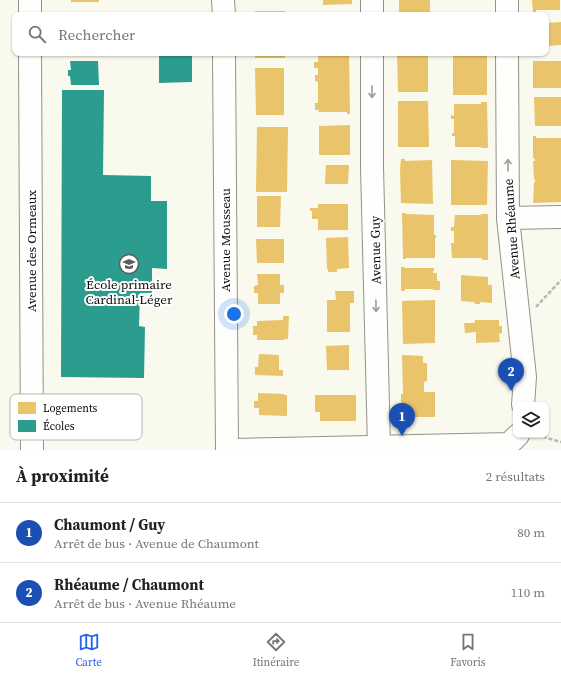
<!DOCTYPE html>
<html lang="fr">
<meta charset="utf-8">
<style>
body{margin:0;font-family:"Source Serif 4",serif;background:#f6f6f6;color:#222}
.controls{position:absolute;right:12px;bottom:12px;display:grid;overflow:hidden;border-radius:8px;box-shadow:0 1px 3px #0004}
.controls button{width:36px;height:36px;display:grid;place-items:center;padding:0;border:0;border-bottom:1px solid #e0e0e0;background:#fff;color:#222;font:20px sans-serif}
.you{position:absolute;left:234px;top:314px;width:14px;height:14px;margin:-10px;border:3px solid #fff;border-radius:50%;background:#1a73e8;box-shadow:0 0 0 6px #1a73e833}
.badge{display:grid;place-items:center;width:26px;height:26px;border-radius:50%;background:#2563eb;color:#fff;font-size:13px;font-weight:700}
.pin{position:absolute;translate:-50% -33px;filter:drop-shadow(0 1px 2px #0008)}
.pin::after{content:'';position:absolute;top:21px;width:14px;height:12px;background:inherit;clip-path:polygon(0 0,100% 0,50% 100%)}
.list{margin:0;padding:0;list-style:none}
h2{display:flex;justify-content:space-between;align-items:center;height:52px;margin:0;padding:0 16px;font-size:17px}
h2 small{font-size:13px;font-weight:400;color:#767676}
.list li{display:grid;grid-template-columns:26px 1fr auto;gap:12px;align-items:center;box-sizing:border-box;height:60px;padding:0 16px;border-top:1px solid #e0e0e0}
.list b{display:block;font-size:15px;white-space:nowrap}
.list p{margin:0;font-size:13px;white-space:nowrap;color:#767676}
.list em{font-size:13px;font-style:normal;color:#767676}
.icon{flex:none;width:22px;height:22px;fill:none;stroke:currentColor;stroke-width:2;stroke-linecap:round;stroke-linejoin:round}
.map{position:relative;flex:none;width:561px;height:450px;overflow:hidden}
.search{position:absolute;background:#fff;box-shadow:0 1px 3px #0004;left:12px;right:12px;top:12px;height:44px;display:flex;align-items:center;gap:10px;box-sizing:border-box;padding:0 14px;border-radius:8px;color:#767676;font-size:15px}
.sheet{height:172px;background:#fff}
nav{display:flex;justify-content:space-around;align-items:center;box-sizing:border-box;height:56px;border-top:1px solid #e0e0e0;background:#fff;font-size:11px;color:#767676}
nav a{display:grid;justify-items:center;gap:2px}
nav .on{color:#2563eb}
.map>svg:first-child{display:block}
</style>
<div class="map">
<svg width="561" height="450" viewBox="0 0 561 450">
<rect width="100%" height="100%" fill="#f9f9ed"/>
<g fill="#e9c46a">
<rect x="71" y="0" width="28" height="2"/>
<polygon points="323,0 352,0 352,4 323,5"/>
<polygon points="399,0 430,0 430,15 401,15 401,12 399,12"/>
<polygon points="532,0 560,0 560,10 536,10 536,12 533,12"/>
<rect x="255" y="11" width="30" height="4"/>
<polygon points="561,22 561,45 546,46 546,23"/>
<rect x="255" y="53" width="30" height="5"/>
<polygon points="318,53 349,53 350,114 347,114 347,112 318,112 319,110 315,110 315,103 318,103 318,82 315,81 315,75 318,75 318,68 314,68 314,62 318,62"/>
<polygon points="397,53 428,53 428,92 398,92"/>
<rect x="453" y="53" width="34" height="42"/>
<rect x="533" y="61" width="28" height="27"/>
<polygon points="255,68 284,68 284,115 256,115"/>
<polygon points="534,97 561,97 561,126 535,126"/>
<polygon points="398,101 428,101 429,147 398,147"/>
<polygon points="481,102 487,102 488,148 481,148 481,147 455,147 455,136 452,136 452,133 454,133 454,119 451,119 451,115 454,116 454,104 481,104"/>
<polygon points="350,125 350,155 319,155 319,126"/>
<polygon points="257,127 288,127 287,192 256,192"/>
<polygon points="533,136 536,136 536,138 561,138 561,202 533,203 534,183 535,182 535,179 534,179 533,161 535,161 534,158 533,158"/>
<polygon points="401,159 405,159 405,161 432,160 433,204 401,203 400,170"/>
<polygon points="451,160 488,161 487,205 451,205"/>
<polygon points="326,165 349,165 348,184 325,184"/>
<polygon points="257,196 281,196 280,227 257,227"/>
<polygon points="318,204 348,204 348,230 318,230 318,219 312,219 312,211 310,211 310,208 318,208"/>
<polygon points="402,213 406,213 406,214 434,215 434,235 436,235 436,238 435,238 435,258 406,258 406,259 403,259"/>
<polygon points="481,214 488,214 488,260 482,260 482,258 452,258 451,243 454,243 454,231 451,231 451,227 454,227 455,215 481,215"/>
<polygon points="348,237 349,268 337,269 337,272 328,272 328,269 327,269 326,238"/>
<polygon points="256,239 284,239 284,263 257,263"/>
<polygon points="401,267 405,267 405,268 434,268 434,270 433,271 433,273 437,273 437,281 440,281 440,290 433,290 433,289 405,289 405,291 401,291"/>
<polygon points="257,274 280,274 280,285 284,285 284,293 280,293 280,304 258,304 258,293 254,293 254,286 258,285"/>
<polygon points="461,275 488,277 488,285 492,285 492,303 480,302 480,304 475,304 474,302 461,301"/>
<polygon points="335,291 354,291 354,303 350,303 350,332 327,332 327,300 336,300"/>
<polygon points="435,300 435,343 403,344 402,301"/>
<polygon points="283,316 289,316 288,339 284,339 284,340 257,340 257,335 253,335 253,326 257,326 257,321 283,320"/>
<polygon points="475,320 499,320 499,326 502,326 502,333 499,334 500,342 476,343 476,332 465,333 464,323 474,323 474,322 475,322"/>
<polygon points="349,345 349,370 327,370 326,346"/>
<polygon points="259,354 279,355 279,370 283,370 283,376 255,375 255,367 258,367"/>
<polygon points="402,355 423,356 423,363 427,363 427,381 424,382 424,392 435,392 435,417 406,417 406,418 401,418 401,394 403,394"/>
<polygon points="258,393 284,394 284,395 287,395 287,416 259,415 259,408 254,408 254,401 258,401"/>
<polygon points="315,395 356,395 356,421 320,421 320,412 315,412"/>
</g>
<g fill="#2a9d8f">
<polygon points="159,54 192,54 192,82 159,83"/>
<polygon points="70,61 98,61 99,85 71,85 70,76 68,76 68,70 71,70"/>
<polygon points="62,90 104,90 103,175 151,176 151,201 167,201 167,269 152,268 152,293 140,293 139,326 145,327 144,378 61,377"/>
</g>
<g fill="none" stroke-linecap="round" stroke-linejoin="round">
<g stroke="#92928c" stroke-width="24">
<g id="minor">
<polyline points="30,0 30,15"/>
<polyline points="223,0 224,15"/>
<polyline points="372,0 372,15"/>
<polyline points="507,0 507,15"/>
<polyline points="30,53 32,450"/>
<polyline points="224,53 227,450"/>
<polyline points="372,53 372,167 379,446"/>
<polyline points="507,53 508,218 525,377 523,405"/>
<polyline points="508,218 561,217"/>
<polyline points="234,450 509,444 518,435"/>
</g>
</g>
<g stroke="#b7b7b5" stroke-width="2.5" stroke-dasharray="4 2" stroke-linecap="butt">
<polyline points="536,307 561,280"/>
<polyline points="537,435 561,442"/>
</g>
<use href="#minor" stroke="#fefefc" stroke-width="22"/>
</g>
<defs><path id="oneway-shaft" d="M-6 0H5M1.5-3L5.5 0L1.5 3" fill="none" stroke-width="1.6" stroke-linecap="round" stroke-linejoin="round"/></defs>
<g stroke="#9c9c9b">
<use href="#oneway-shaft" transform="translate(372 92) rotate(90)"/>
<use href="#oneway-shaft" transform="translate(508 165) rotate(-90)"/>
<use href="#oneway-shaft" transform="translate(376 306) rotate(89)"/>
</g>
<defs>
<g id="school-ring" transform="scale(1)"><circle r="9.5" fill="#fff" stroke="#5e5e59" stroke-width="1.5"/><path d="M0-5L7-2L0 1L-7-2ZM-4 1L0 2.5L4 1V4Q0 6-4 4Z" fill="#5e5e59"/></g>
</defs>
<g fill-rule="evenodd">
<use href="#school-ring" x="129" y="264"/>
</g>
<g text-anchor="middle" stroke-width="4" stroke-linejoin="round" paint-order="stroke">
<g font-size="13" fill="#0a0a0a" stroke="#fff">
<text transform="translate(511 229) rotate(-94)" y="5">Avenue Rhéaume</text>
<text transform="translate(225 240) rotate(-90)" y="5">Avenue Mousseau</text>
<text transform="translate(375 250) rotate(-91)" y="5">Avenue Guy</text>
<text transform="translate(31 251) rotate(-90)" y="5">Avenue des Ormeaux</text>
</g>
<g font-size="13" fill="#0a0a0a" stroke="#fff">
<text x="129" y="289">École primaire<tspan x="129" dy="15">Cardinal-Léger</tspan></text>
</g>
</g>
<rect x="10" y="394" width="132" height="46" rx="6" fill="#fff" stroke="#b6b6b6" stroke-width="1"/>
<rect x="18" y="402" width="18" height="12" fill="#e9c46a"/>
<rect x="18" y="420" width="18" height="12" fill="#2a9d8f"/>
<g font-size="11" fill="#0a0a0a">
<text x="43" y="412">Logements</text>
<text x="43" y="430">Écoles</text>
</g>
</svg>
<div class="controls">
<button><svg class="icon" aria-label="layers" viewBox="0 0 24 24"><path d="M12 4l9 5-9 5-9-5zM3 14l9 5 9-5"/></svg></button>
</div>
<div class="you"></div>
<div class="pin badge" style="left:402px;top:436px;background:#1a4fb4">1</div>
<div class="pin badge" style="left:511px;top:391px;background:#1a4fb4">2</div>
<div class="search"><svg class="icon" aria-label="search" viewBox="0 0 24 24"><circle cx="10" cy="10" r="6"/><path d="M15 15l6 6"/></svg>Rechercher</div>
</div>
<section class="sheet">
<h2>À proximité<small>2 résultats</small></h2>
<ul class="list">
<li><span class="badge" style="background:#1a4fb4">1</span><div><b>Chaumont / Guy</b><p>Arrêt de bus · Avenue de Chaumont</p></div><em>80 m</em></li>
<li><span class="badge" style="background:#1a4fb4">2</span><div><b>Rhéaume / Chaumont</b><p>Arrêt de bus · Avenue Rhéaume</p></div><em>110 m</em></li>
</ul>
</section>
<nav>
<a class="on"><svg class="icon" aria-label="map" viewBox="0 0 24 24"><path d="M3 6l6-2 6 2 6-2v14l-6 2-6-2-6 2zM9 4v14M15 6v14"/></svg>Carte</a>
<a><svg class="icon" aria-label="directions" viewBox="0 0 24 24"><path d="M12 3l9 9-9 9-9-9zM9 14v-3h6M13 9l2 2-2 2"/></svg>Itinéraire</a>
<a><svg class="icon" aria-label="saved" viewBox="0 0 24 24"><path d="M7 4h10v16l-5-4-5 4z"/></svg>Favoris</a>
</nav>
